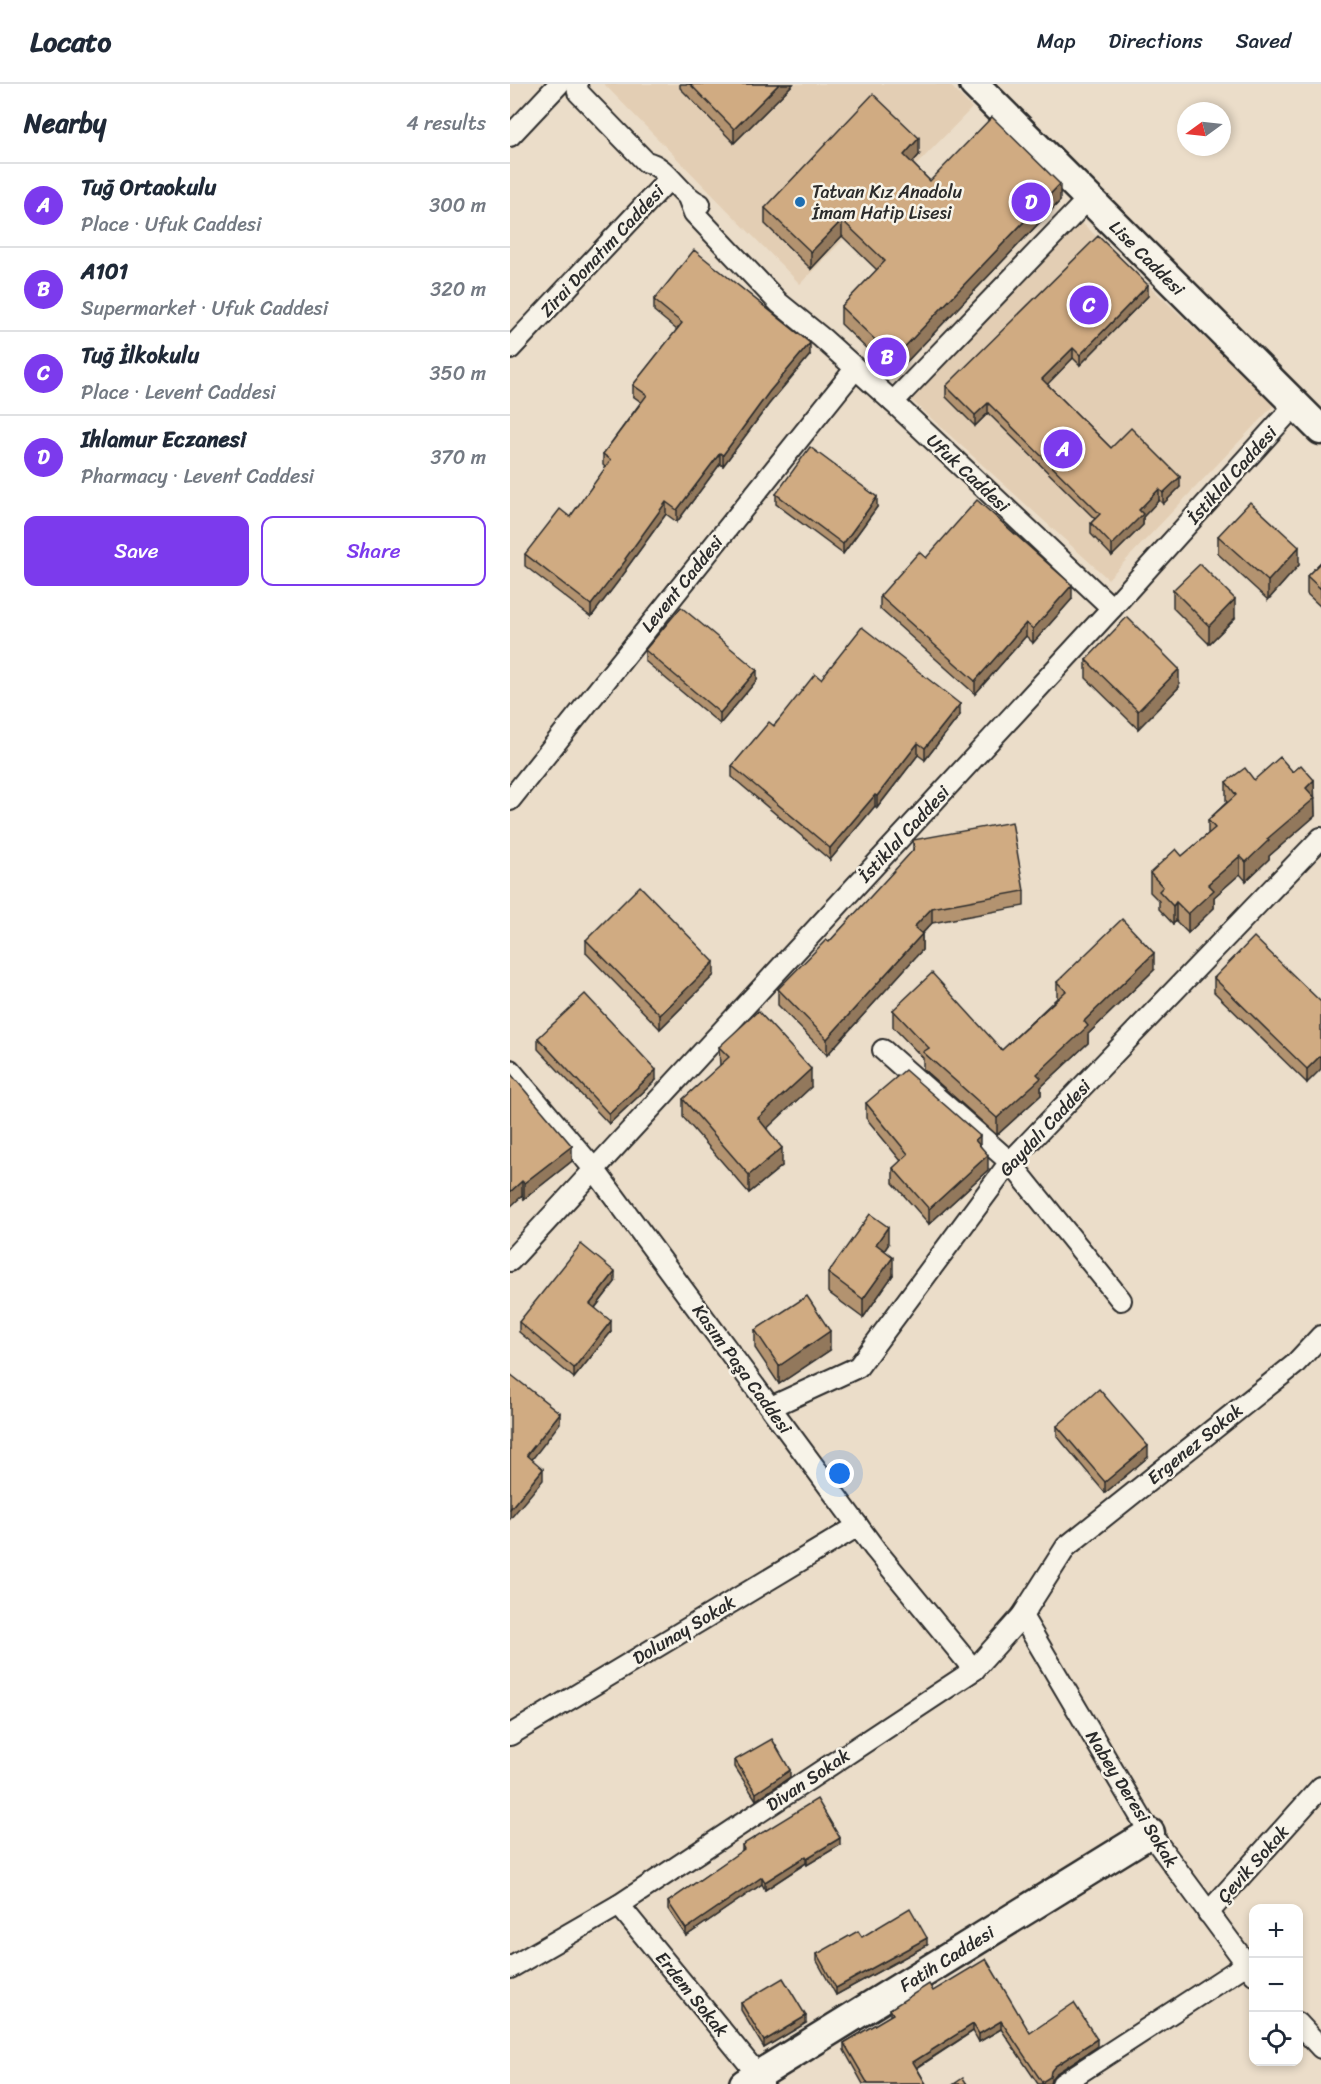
<!DOCTYPE html>
<meta charset="utf-8">
<style>
body{margin:0;font-family:Sriracha,sans-serif;background:#f6f6f7;color:#1f2937}
.controls{position:absolute;right:18px;bottom:18px;display:grid;overflow:hidden;border-radius:12px;box-shadow:0 3px 9px #0003}
.controls button{width:54px;height:54px;display:grid;place-items:center;padding:0;border:0;border-bottom:2px solid #e0e1e3;background:#fff;color:#1f2937;font:30px sans-serif}
.compass{position:absolute;left:667px;top:18px;width:54px;height:54px;border-radius:50%;background:#fff;box-shadow:0 3px 9px #0003;rotate:255deg}
.you{position:absolute;left:330px;top:1390px;width:21px;height:21px;margin:-15px;border:4px solid #fff;border-radius:50%;background:#1a73e8;box-shadow:0 0 0 9px #1a73e833}
.badge{display:grid;place-items:center;width:39px;height:39px;border-radius:50%;background:#7c3aed;color:#fff;font-size:20px;font-weight:700}
.pin{position:absolute;translate:-50% -50%;border:3px solid #fff;box-shadow:0 2px 6px #0006}
.list{margin:0;padding:0;list-style:none}
h2{display:flex;justify-content:space-between;align-items:center;height:78px;margin:0;padding:0 24px;font-size:26px}
h2 small{font-size:20px;font-weight:400;color:#747a83}
.list li{display:grid;grid-template-columns:39px 1fr auto;gap:18px;align-items:center;box-sizing:border-box;height:84px;padding:0 24px;border-top:2px solid #e0e1e3}
.list b{display:block;font-size:22px;white-space:nowrap}
.list p{margin:0;font-size:20px;white-space:nowrap;color:#747a83}
.list em{font-size:20px;font-style:normal;color:#747a83}
.actions{display:flex;gap:12px;padding:18px 24px}
.actions a{flex:1;padding:14px 0;border:2px solid #7c3aed;border-radius:12px;text-align:center;font-size:21px;color:#7c3aed}
.actions .main{background:#7c3aed;color:#fff}
.icon{flex:none;width:33px;height:33px;fill:none;stroke:currentColor;stroke-width:2;stroke-linecap:round;stroke-linejoin:round}
.map{position:relative;flex:none;width:811px;height:2000px;overflow:hidden}
header{display:flex;align-items:center;gap:36px;box-sizing:border-box;height:84px;padding:0 30px;background:#fff;border-bottom:2px solid #e0e1e3}
header strong{font-size:28px}
nav{display:flex;gap:33px;margin-inline-start:auto;font-size:21px}
main{display:flex}
aside{flex:1;background:#fff}
.map>svg:first-child{display:block}
</style>
<header>
<strong>Locato</strong>
<nav><a>Map</a><a>Directions</a><a>Saved</a></nav>
</header>
<main>
<aside>
<h2>Nearby<small>4 results</small></h2>
<ul class="list">
<li><span class="badge">A</span><div><b>Tuğ Ortaokulu</b><p>Place · Ufuk Caddesi</p></div><em>300 m</em></li>
<li><span class="badge">B</span><div><b>A101</b><p>Supermarket · Ufuk Caddesi</p></div><em>320 m</em></li>
<li><span class="badge">C</span><div><b>Tuğ İlkokulu</b><p>Place · Levent Caddesi</p></div><em>350 m</em></li>
<li><span class="badge">D</span><div><b>Ihlamur Eczanesi</b><p>Pharmacy · Levent Caddesi</p></div><em>370 m</em></li>
</ul>
<div class="actions"><a class="main">Save</a><a>Share</a></div>
</aside>
<div class="map">
<svg width="811" height="2000" viewBox="0 0 811 2000">
<rect width="100%" height="100%" fill="#ebddc9"/>
<filter id="ink" filterUnits="userSpaceOnUse"><feTurbulence type="fractalNoise" baseFrequency=".0167" numOctaves="2"/><feDisplacementMap in="SourceGraphic" scale="12" xChannelSelector="R" yChannelSelector="G"/><feConvolveMatrix kernelMatrix="1 2 1 2 8 2 1 2 1" color-interpolation-filters="sRGB"/></filter>
<g filter="url(#ink)">
<g fill="#e3ceb4">
<polygon points="94,0 439,0 462,24 290,200"/>
<polygon points="570,137 765,320 598,495 401,316"/>
</g>
<g fill="none" stroke-linecap="round" stroke-linejoin="round">
<g stroke="#2b2b2b" stroke-width="24">
<g id="street">
<path d="M67,0L68,8L136,78C158,82 168,111 190,120"/>
<polyline points="0,52 49,0"/>
<polyline points="179,116 184,129 269,219 312,254 383,318 602,524"/>
<polyline points="0,265 159,95"/>
<polyline points="383,318 578,115"/>
<polyline points="0,716 345,285"/>
<polyline points="373,966 500,1078 611,1216"/>
<polyline points="0,986 84,1085 365,1465 464,1586"/>
<polyline points="0,1177 602,524 785,321"/>
<polyline points="261,1323 348,1283 500,1078 811,754"/>
<polyline points="512,1532 640,1749 744,1890"/>
<polyline points="0,1651 348,1442"/>
<polyline points="109,1821 248,1991 253,2000"/>
<polyline points="698,1829 811,1703"/>
<polyline points="0,1884 109,1821 464,1586 512,1532 556,1463 784,1281 811,1252"/>
<polyline points="788,1939 811,1964"/>
<polyline points="552,2000 735,1881"/>
</g>
</g>
<g stroke="#2b2b2b" stroke-width="33">
<g id="secondary">
<polyline points="464,0 811,346"/>
<polyline points="234,2000 640,1749"/>
</g>
</g>
<use href="#street" stroke="#f7f3e8" stroke-width="20"/>
<use href="#secondary" stroke="#f7f3e8" stroke-width="28"/>
</g>
<g fill="#b39370" stroke="#2b2b2b" stroke-width="1.5">
<polygon points="170,0 283,0 224,59 170,4"/>
<polygon points="409,71 402,79 420,97 550,117 384,291 331,240 331,223 367,186 332,152 301,185 255,140 255,124"/>
<polygon points="638,212 570,281 563,274 537,300 601,364 670,403 653,420 649,416 633,433 633,441 602,472 581,450 581,439 585,435 478,329 465,342 436,313 436,302"/>
<polygon points="144,216 300,271 259,320 213,382 210,380 167,438 156,430 116,485 116,487 81,533 15,482 15,470 60,433 96,384 93,381 93,370 131,318 123,312 123,301 167,246 144,227"/>
<polygon points="266,410 367,423 333,470 266,420"/>
<polygon points="708,452 789,481 758,516 708,470"/>
<polygon points="416,474 562,515 523,559 516,552 465,610 370,525 370,512"/>
<polygon points="811,478 811,523 797,510 797,492"/>
<polygon points="663,506 725,534 699,560 663,524"/>
<polygon points="135,566 247,596 210,640 135,577"/>
<polygon points="576,576 669,603 628,645 576,594"/>
<polygon points="311,595 450,631 415,676 408,671 367,724 365,722 320,776 222,693 222,682"/>
<polygon points="783,688 804,696 805,732 759,772 759,775 736,797 730,790 704,813 704,824 678,849 666,837 663,840 649,825 649,817 640,808 640,789 672,772 698,750 698,736 717,718 716,717 716,698 744,696"/>
<polygon points="403,756 514,807 514,822 422,839 412,850 412,866 317,971 268,921 268,905 319,858 403,767"/>
<polygon points="76,856 204,891 150,945 76,869"/>
<polygon points="644,886 578,950 578,959 531,1003 531,1011 487,1051 413,985 413,974 383,943 383,926 492,966 547,914 547,898"/>
<polygon points="704,894 811,918 797,999 704,908"/>
<polygon points="28,954 146,996 99,1040 28,965"/>
<polygon points="209,963 301,1003 256,1045 272,1082 239,1109 173,1033 173,1015 210,982"/>
<polygon points="0,989 62,1077 14,1115 12,1112"/>
<polygon points="356,1019 470,1061 478,1086 419,1140 383,1099 383,1084 391,1077 356,1034"/>
<polygon points="378,1161 374,1167 383,1191 353,1234 318,1208 318,1189"/>
<polygon points="105,1198 85,1224 101,1248 64,1294 9,1248 9,1238"/>
<polygon points="245,1246 320,1266 269,1300 245,1264"/>
<polygon points="547,1342 638,1373 595,1409 547,1352"/>
<polygon points="225,1676 280,1693 246,1716 225,1683"/>
<polygon points="232,1761 330,1761 297,1781 296,1779 255,1806 252,1800 176,1852 158,1825 158,1818 232,1767"/>
<polygon points="352,1853 417,1861 326,1911 307,1877 307,1870"/>
<polygon points="423,1907 520,1949 587,1963 545,1990 541,1995 540,2000 528,2000 491,1945 469,1958 463,1947 407,1984 416,2000 353,2000 334,1966 334,1959 380,1932 380,1925"/>
<polygon points="231,1919 296,1939 254,1964 231,1926"/>
</g>
<g fill="#92785b" stroke="#2b2b2b" stroke-width="1.5">
<polygon points="269,0 283,0 224,59 224,45"/>
<polygon points="409,54 409,71 394,88 394,71"/>
<polygon points="550,100 550,117 384,291 384,274"/>
<polygon points="332,136 332,152 301,185 301,168"/>
<polygon points="638,201 638,212 570,281 570,271"/>
<polygon points="300,259 300,271 259,320 213,382 213,371 259,308"/>
<polygon points="563,264 563,274 532,306 532,295"/>
<polygon points="478,319 478,329 465,342 465,331"/>
<polygon points="210,369 210,380 167,438 167,426"/>
<polygon points="670,393 670,403 653,420 653,409"/>
<polygon points="649,405 649,416 633,433 633,441 602,472 602,461 629,426"/>
<polygon points="367,413 367,423 333,470 333,460"/>
<polygon points="156,418 156,430 116,485 116,487 81,533 81,521"/>
<polygon points="789,463 789,481 758,516 758,497"/>
<polygon points="562,501 562,515 523,559 523,545"/>
<polygon points="725,515 725,534 699,560 699,542"/>
<polygon points="516,539 516,552 465,610 465,597"/>
<polygon points="669,585 669,603 628,645 628,627"/>
<polygon points="247,586 247,596 210,640 210,629"/>
<polygon points="450,620 450,631 415,676 415,664"/>
<polygon points="408,659 408,671 367,724 367,712"/>
<polygon points="804,696 805,732 759,772 759,775 736,797 736,778 757,755 796,704"/>
<polygon points="365,711 365,722 320,776 320,764"/>
<polygon points="730,772 730,790 704,813 704,824 678,849 678,830 698,800"/>
<polygon points="666,818 666,837 663,840 663,822"/>
<polygon points="422,824 422,839 404,858 404,843"/>
<polygon points="412,850 412,866 317,971 317,955"/>
<polygon points="644,869 644,886 578,950 578,959 531,1003 531,1011 487,1051 487,1034 574,937"/>
<polygon points="204,878 204,891 150,945 150,931"/>
<polygon points="811,971 811,985 797,999 797,985"/>
<polygon points="301,985 301,1003 248,1053 248,1034"/>
<polygon points="146,986 146,996 99,1040 99,1030"/>
<polygon points="470,1052 470,1067 465,1056"/>
<polygon points="62,1062 62,1077 14,1115 14,1099"/>
<polygon points="272,1064 272,1082 239,1109 239,1091"/>
<polygon points="478,1071 478,1086 419,1140 419,1125"/>
<polygon points="12,1097 12,1112 0,1123 0,1108"/>
<polygon points="378,1143 378,1161 366,1179 366,1160"/>
<polygon points="383,1173 383,1191 353,1234 353,1215"/>
<polygon points="105,1188 105,1198 80,1230 80,1220"/>
<polygon points="101,1237 101,1248 64,1294 64,1284"/>
<polygon points="320,1247 320,1266 269,1300 269,1282"/>
<polygon points="50,1329 50,1339 17,1382 17,1371"/>
<polygon points="638,1362 638,1373 595,1409 595,1398"/>
<polygon points="33,1385 33,1396 0,1435 0,1425"/>
<polygon points="280,1686 280,1693 246,1716 246,1709"/>
<polygon points="330,1754 330,1761 297,1781 297,1774"/>
<polygon points="296,1772 296,1779 255,1806 255,1798"/>
<polygon points="252,1793 252,1800 176,1852 176,1845"/>
<polygon points="417,1854 417,1861 326,1911 326,1904"/>
<polygon points="296,1932 296,1939 254,1964 254,1957"/>
<polygon points="491,1937 491,1945 469,1958 469,1950"/>
<polygon points="463,1940 463,1947 403,1986 403,1978"/>
<polygon points="587,1955 587,1963 545,1990 541,1995 540,2000 532,2000 532,1998 545,1982"/>
</g>
<g fill="#d0ab82" stroke="#2b2b2b" stroke-width="1.5">
<polygon points="180,0 269,0 224,45"/>
<polygon points="363,10 409,54 394,71 420,97 482,33 550,100 384,274 331,223 375,177 332,136 301,168 255,124"/>
<polygon points="588,152 638,201 570,271 563,264 532,295 601,364 621,344 670,393 653,409 649,405 629,426 633,430 602,461 581,439 590,430 478,319 465,331 436,302"/>
<polygon points="184,166 300,259 259,308 213,371 210,369 167,426 156,418 115,475 116,476 81,521 15,470 50,425 60,433 101,376 93,370 137,311 123,301 172,239 144,216"/>
<polygon points="300,363 367,413 333,460 266,410"/>
<polygon points="467,416 562,501 523,545 516,539 465,597 370,512 409,468 416,474"/>
<polygon points="740,418 789,463 758,497 708,452"/>
<polygon points="811,478 811,505 797,492"/>
<polygon points="690,480 725,515 699,542 663,506"/>
<polygon points="171,523 247,586 210,629 135,566"/>
<polygon points="617,533 669,585 628,627 576,576"/>
<polygon points="352,543 450,620 415,664 408,659 367,712 365,711 320,764 222,682 259,638 264,642 305,590 311,595"/>
<polygon points="770,673 783,688 791,681 804,696 796,704 805,714 757,755 759,756 736,778 730,772 698,800 704,806 678,830 666,818 663,822 649,807 653,803 640,789 666,765 672,772 705,744 698,736 726,711 716,698 735,684 744,696"/>
<polygon points="502,738 514,807 422,824 404,843 412,850 317,955 268,905 316,856 319,858 404,765 403,756"/>
<polygon points="130,802 204,878 150,931 76,856"/>
<polygon points="612,835 644,869 574,937 578,942 527,990 531,994 487,1034 413,968 419,964 383,926 422,889 492,966 556,907 547,898"/>
<polygon points="744,853 811,918 811,971 797,985 704,894"/>
<polygon points="75,910 146,986 99,1030 28,954"/>
<polygon points="248,927 301,985 248,1034 272,1064 239,1091 173,1015 219,973 209,963"/>
<polygon points="395,986 470,1052 465,1056 478,1071 419,1125 383,1084 398,1070 356,1019"/>
<polygon points="0,989 62,1062 14,1099 12,1097 0,1108"/>
<polygon points="360,1130 378,1143 366,1160 383,1173 353,1215 318,1189"/>
<polygon points="71,1160 105,1188 80,1220 101,1237 64,1284 9,1238"/>
<polygon points="297,1212 320,1247 269,1282 245,1246"/>
<polygon points="0,1290 50,1329 17,1371 33,1385 0,1425"/>
<polygon points="589,1305 638,1362 595,1398 547,1342"/>
<polygon points="262,1655 280,1686 246,1709 225,1676"/>
<polygon points="307,1715 330,1754 297,1774 296,1772 255,1798 252,1793 176,1845 158,1818 234,1765 232,1761"/>
<polygon points="400,1824 417,1854 326,1904 307,1870 348,1847 352,1853"/>
<polygon points="476,1875 520,1949 564,1919 587,1955 545,1982 541,1987 540,1993 532,1998 491,1937 469,1950 463,1940 403,1978 416,2000 358,2000 334,1959 383,1930 380,1925 419,1900 423,1907"/>
<polygon points="273,1894 296,1932 254,1957 231,1919"/>
<polygon points="453,1994 457,2000 444,2000"/>
</g>
</g>
<circle fill="#1f6fb2" stroke="#f7f3e8" stroke-width="2" cx="290" cy="118" r="6"/>
<g text-anchor="middle" stroke-width="5" stroke-linejoin="round" paint-order="stroke">
<g font-size="18" fill="#2b2b2b" stroke="#f7f3e8" text-anchor="start">
<text x="302" y="114">Tatvan Kız Anadolu<tspan x="302" dy="21">İmam Hatip Lisesi</tspan></text>
</g>
<g font-size="18" fill="#2b2b2b" stroke="#f7f3e8">
<text transform="translate(92 167) rotate(-47)" y="6">Zirai Donatım Caddesi</text>
<text transform="translate(637 174) rotate(45)" y="6">Lise Caddesi</text>
<text transform="translate(458 389) rotate(43)" y="6">Ufuk Caddesi</text>
<text transform="translate(722 391) rotate(-48)" y="6">İstiklal Caddesi</text>
<text transform="translate(172 500) rotate(-51)" y="6">Levent Caddesi</text>
<text transform="translate(394 750) rotate(-47)" y="6">İstiklal Caddesi</text>
<text transform="translate(535 1044) rotate(-47)" y="6">Gaydalı Caddesi</text>
<text transform="translate(232 1285) rotate(54)" y="6">Kasım Paşa Caddesi</text>
<text transform="translate(685 1360) rotate(-39)" y="6">Ergenez Sokak</text>
<text transform="translate(174 1546) rotate(-31)" y="6">Dolunay Sokak</text>
<text transform="translate(298 1696) rotate(-34)" y="6">Divan Sokak</text>
<text transform="translate(622 1715) rotate(58)" y="6">Nabey Deresi Sokak</text>
<text transform="translate(743 1780) rotate(-48)" y="6">Çevik Sokak</text>
<text transform="translate(437 1875) rotate(-32)" y="6">Fatih Caddesi</text>
<text transform="translate(182 1910) rotate(51)" y="6">Erdem Sokak</text>
</g>
</g>
</svg>
<div class="controls">
<button>+</button>
<button>−</button>
<button><svg class="icon" aria-label="locate" viewBox="0 0 24 24"><circle cx="12" cy="12" r="6"/><path d="M12 2v4M12 18v4M2 12h4M18 12h4"/></svg></button>
</div>
<svg class="compass" viewBox="-18 -18 36 36"><path d="M0-13l5 13h-10z" fill="#e53935"/><path d="M0 13l5-13h-10z" fill="#747a83"/></svg>
<div class="you"></div>
<div class="pin badge" style="left:553px;top:365px">A</div>
<div class="pin badge" style="left:377px;top:273px">B</div>
<div class="pin badge" style="left:579px;top:221px">C</div>
<div class="pin badge" style="left:521px;top:118px">D</div>
</div>
</main>
